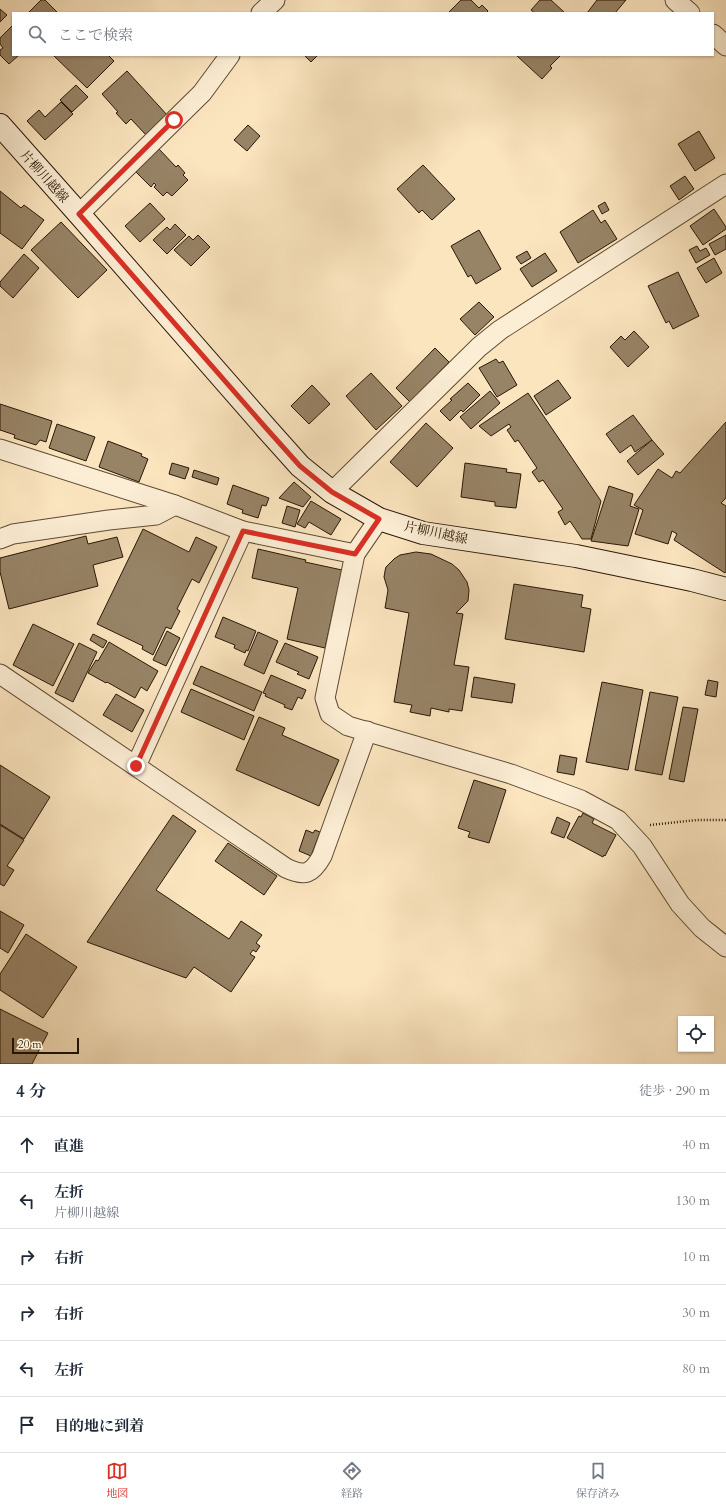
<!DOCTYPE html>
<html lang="ja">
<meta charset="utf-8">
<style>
body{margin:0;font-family:Cardo,"Noto Serif JP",serif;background:#f2f2f3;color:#1f2937}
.controls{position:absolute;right:12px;bottom:12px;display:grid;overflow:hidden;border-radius:0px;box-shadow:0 1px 3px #0004}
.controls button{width:36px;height:36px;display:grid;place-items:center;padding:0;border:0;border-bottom:1px solid #e0e1e3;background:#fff;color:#1f2937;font:20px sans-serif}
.scale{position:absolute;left:12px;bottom:10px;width:67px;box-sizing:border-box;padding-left:4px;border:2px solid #2a1806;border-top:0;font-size:11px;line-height:14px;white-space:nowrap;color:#2a1806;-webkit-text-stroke:3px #fceed5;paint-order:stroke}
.stop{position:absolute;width:12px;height:12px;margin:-9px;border:3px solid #d93025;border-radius:50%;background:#fff}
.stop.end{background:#d93025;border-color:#fff;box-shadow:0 1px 4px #0008}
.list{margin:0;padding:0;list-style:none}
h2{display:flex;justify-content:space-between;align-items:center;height:52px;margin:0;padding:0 16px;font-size:17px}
h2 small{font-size:13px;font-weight:400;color:#747a83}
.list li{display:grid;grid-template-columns:26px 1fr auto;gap:12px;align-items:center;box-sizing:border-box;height:56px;padding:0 16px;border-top:1px solid #e0e1e3}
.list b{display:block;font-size:15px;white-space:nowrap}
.list p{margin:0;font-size:13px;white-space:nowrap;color:#747a83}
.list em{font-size:13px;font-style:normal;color:#747a83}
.icon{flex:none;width:22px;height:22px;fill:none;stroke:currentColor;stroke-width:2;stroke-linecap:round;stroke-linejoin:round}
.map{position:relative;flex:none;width:726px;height:1064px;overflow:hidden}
.search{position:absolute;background:#fff;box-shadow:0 1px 3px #0004;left:12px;right:12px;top:12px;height:44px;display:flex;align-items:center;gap:10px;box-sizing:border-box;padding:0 14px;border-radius:0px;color:#747a83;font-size:15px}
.sheet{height:388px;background:#fff}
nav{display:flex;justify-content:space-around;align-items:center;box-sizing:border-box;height:56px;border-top:1px solid #e0e1e3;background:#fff;font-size:11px;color:#747a83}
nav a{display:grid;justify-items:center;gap:2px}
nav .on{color:#d93025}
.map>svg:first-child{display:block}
</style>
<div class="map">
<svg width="726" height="1064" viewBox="0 0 726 1064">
<rect width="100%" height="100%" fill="#fbe5bf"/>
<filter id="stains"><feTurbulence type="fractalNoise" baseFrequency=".005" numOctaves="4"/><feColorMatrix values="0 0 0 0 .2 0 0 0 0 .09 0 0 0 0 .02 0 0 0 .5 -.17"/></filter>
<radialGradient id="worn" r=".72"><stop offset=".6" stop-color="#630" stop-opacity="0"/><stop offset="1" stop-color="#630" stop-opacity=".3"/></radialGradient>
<g fill="#978366" stroke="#2a1806">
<polygon points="41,0 45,0 58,13 28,13"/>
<polygon points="461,0 471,0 479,8 482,5 488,11 486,13 448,13"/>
<polygon points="540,0 551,0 565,13 535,13 531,10"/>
<polygon points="597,0 626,0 615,13 587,13"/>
<polygon points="0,9 7,15 0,22"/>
<polygon points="13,25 13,55 19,55 9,64 0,55 0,50 3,48 0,44 0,38"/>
<polygon points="53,55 108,55 114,61 87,88"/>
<polygon points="304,55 318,55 311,62"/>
<polygon points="516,55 561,55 550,66 552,68 542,79"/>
<polygon points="127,71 168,116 146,135 131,119 126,124 116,113 118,112 102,94"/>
<polygon points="76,85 88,97 72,112 60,100"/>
<polygon points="61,102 73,114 45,140 27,121 39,110 45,117"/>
<polygon points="248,125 260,136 247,151 234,140"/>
<polygon points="699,131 715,158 695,171 678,144"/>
<polygon points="159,149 176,167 178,165 185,173 183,175 188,180 172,196 167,192 163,196 154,187 156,185 154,183 151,187 136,172"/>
<polygon points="423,165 455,199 432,220 422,210 419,213 397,189"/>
<polygon points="685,176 694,189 679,200 670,186"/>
<polygon points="0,191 21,208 24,205 44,220 22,249 0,233"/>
<polygon points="605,202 609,210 602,214 598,206"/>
<polygon points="150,203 165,219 140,242 125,226"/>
<polygon points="714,209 726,227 726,229 703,245 690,226"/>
<polygon points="593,210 601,223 605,220 617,239 578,263 560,232"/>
<polygon points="61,222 107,270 78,298 31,250"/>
<polygon points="175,224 186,235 167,254 153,240 167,227 170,230"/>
<polygon points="479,230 501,269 476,284 471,275 468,277 451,246"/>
<polygon points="198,235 210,247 191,266 174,250 189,236 193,240"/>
<polygon points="726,235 726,249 715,255 709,244"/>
<polygon points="697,246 700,251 706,248 710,255 696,263 689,250"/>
<polygon points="527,251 531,258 521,264 516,257"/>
<polygon points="545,253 557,271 532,287 520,269"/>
<polygon points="24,254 39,268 13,298 0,286 0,282"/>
<polygon points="714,258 722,273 706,283 697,268"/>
<polygon points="678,272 699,316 673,329 669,321 666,323 648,286"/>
<polygon points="479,302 494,317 475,335 460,319"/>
<polygon points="634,331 649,347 628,367 610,347 621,336 625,340"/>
<polygon points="435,348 449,362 410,402 396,388"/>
<polygon points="496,359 499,363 503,361 517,385 497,397 479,368"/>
<polygon points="371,373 402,406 376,430 346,396"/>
<polygon points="558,380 571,398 546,415 534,396"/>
<polygon points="468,383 480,395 463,412 461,410 450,421 440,411 452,400 450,399"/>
<polygon points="312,385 330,404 309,424 291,406"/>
<polygon points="490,391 500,403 471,429 460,417"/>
<polygon points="528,393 601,501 591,539 582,539 570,521 565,525 558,512 563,509 543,480 539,482 532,472 537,468 518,440 515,442 507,430 511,427 509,424 491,436 479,426"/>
<polygon points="0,404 52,421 46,442 40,440 36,445 14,438 15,435 0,430"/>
<polygon points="633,415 652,440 635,452 631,445 620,453 606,434"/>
<polygon points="726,422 726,498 721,503 726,506 726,571 725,573 674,540 677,534 672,531 668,544 635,534 643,510 634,505 658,469 672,478 676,471 680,473"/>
<polygon points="426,423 453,448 417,487 390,462"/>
<polygon points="57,424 95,437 86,461 49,448"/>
<polygon points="652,440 664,454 638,475 627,461"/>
<polygon points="108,441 142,454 141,456 148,459 139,482 99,467"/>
<polygon points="172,463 189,468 185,479 169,474"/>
<polygon points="465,463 507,469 506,472 521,474 516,508 495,506 495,502 461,497"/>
<polygon points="194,470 219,478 217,485 192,477"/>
<polygon points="294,482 311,497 303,507 279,498"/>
<polygon points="233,485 269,498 266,506 262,505 258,518 242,513 243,510 227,504"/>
<polygon points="609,486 633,494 630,506 639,509 628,546 591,541"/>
<polygon points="311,501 341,519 331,535 309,522 305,528 297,524"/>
<polygon points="287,506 300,510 295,527 282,523"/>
<polygon points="143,529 189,552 196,537 217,547 199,583 192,579 177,609 180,611 171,629 166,627 153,655 142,649 143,646 97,624"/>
<polygon points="86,536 88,544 117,537 123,557 93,565 98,586 9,609 0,572 0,558"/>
<polygon points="258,549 306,560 305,562 342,570 325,648 287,639 298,588 252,578"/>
<polygon points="416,552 431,554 452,564 459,570 467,582 469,590 468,601 456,613 463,614 454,665 469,667 462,711 449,709 449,712 431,708 430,716 410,712 412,705 394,702 409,613 385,608 388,590 384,577 385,571 386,567 394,559 400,555"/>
<polygon points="514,584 583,595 581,607 591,609 584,652 505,639"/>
<polygon points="223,617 256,631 248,651 246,650 245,653 234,648 235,645 215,637"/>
<polygon points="33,624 74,644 53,686 13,665"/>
<polygon points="167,631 180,638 166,666 153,660"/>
<polygon points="258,632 278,641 264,674 244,665"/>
<polygon points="93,634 107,641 103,648 90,640"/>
<polygon points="109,642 158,671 147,691 141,687 135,698 107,682 106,683 88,673 96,660 98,661"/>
<polygon points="79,643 97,652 73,702 55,693"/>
<polygon points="285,643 318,657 309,679 297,674 299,672 276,662"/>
<polygon points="201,666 262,692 254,711 193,684"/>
<polygon points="271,675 306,690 302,699 298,697 292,710 284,707 285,705 265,696 266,694 263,693"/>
<polygon points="474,677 515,684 512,703 471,697"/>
<polygon points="708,680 718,682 716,697 705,695"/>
<polygon points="602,682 643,690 628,770 586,762"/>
<polygon points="191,689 254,716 244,740 181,712"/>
<polygon points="650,692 678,697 662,775 635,770"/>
<polygon points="116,694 144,710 132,732 103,715"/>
<polygon points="683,707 698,709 684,782 669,779"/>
<polygon points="259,717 285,728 282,735 339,760 319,806 236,770"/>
<polygon points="560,755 577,758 574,775 557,772"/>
<polygon points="0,765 50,797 24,839 0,824"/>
<polygon points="474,780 506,790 489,843 468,837 470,832 458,828"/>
<polygon points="583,813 594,819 592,823 616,835 605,856 604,855 603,857 567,838 579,816 581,817"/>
<polygon points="173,815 196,831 156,890 229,939 241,921 262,935 256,943 260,946 256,952 253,950 250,954 255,957 231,992 194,967 186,978 87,942"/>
<polygon points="557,817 570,823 564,838 551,833"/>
<polygon points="0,825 24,840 7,866 14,870 4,886 0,884"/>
<polygon points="306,830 313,833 315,830 320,832 311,856 299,851"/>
<polygon points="228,843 277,876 264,895 215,861"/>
<polygon points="0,911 24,925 8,953 0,948"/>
<polygon points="26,934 77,967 43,1018 0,990 0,974"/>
<polygon points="0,1009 48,1033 32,1064 0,1064"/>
</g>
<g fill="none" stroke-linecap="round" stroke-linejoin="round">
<g stroke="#5e4b34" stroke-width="21">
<g id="street">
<polyline points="675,0 690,13"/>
<polyline points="261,13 275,0"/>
<polyline points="713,34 726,46"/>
<polyline points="79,214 202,93 230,55"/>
<polyline points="0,449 175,505 243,531 355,554"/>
<polyline points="332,492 479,347 500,330 726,184"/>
<polyline points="379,519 355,554 325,698 330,714 348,726 511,774 581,800 618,820 642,846 680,904 702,928 726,947"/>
<polyline points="0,539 13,534 109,520 156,515 175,505"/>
<path d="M0,674L286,868C305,877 312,874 322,856L367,731"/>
<polyline points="136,766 243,531"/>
</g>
</g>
<g stroke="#2a1806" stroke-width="24">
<polyline id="secondary" points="0,125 79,214 266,428 300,466 332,492 379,519 423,533 576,556 692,580 726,589"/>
</g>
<polyline stroke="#2a1806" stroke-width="2.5" stroke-dasharray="1 2" stroke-linecap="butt" points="650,825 697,820 726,820"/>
<use href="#street" stroke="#fceed5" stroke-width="19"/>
<use href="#secondary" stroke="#fceed5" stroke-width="22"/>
</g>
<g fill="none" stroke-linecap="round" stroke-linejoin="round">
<polyline stroke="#d93025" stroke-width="5" points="136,766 243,531 355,554 379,519 332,492 300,466 266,428 79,214 174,120"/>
</g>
<g text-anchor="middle" stroke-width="4" stroke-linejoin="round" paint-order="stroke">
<g font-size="13" fill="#2a1806" stroke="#fceed5">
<text transform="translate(45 176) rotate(48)" y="5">片柳川越線</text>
<text transform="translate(436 532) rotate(12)" y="5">片柳川越線</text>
</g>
</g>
<rect width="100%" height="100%" filter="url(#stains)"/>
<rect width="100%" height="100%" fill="url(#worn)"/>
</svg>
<div class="controls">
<button><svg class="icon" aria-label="locate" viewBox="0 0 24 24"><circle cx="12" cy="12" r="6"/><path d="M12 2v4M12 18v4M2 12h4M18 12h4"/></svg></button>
</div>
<div class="scale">20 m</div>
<div class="stop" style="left:174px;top:120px"></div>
<div class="stop end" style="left:136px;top:766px"></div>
<div class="search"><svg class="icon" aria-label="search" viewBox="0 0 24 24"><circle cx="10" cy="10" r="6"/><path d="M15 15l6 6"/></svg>ここで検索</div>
</div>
<section class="sheet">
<h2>4 分<small>徒歩 · 290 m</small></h2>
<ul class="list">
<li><svg class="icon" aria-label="ahead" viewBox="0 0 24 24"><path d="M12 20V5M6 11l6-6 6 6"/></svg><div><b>直進</b></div><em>40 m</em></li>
<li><svg class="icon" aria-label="left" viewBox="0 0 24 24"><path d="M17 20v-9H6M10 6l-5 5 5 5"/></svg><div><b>左折</b><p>片柳川越線</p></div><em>130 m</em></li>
<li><svg class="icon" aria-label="right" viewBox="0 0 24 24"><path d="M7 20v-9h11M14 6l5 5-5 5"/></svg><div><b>右折</b></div><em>10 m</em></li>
<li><svg class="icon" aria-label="right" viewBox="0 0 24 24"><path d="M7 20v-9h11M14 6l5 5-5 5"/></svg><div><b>右折</b></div><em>30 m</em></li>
<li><svg class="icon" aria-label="left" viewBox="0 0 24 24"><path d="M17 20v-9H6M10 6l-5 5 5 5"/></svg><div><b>左折</b></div><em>80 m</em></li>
<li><svg class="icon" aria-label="arrive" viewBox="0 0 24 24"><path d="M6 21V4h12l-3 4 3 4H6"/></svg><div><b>目的地に到着</b></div></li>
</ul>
</section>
<nav>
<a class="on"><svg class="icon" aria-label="map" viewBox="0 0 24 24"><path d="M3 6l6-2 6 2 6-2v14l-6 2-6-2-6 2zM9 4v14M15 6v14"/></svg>地図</a>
<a><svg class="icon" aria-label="directions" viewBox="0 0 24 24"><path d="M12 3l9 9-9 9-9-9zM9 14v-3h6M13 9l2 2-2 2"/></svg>経路</a>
<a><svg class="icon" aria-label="saved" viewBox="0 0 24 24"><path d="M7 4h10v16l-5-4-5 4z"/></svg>保存済み</a>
</nav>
